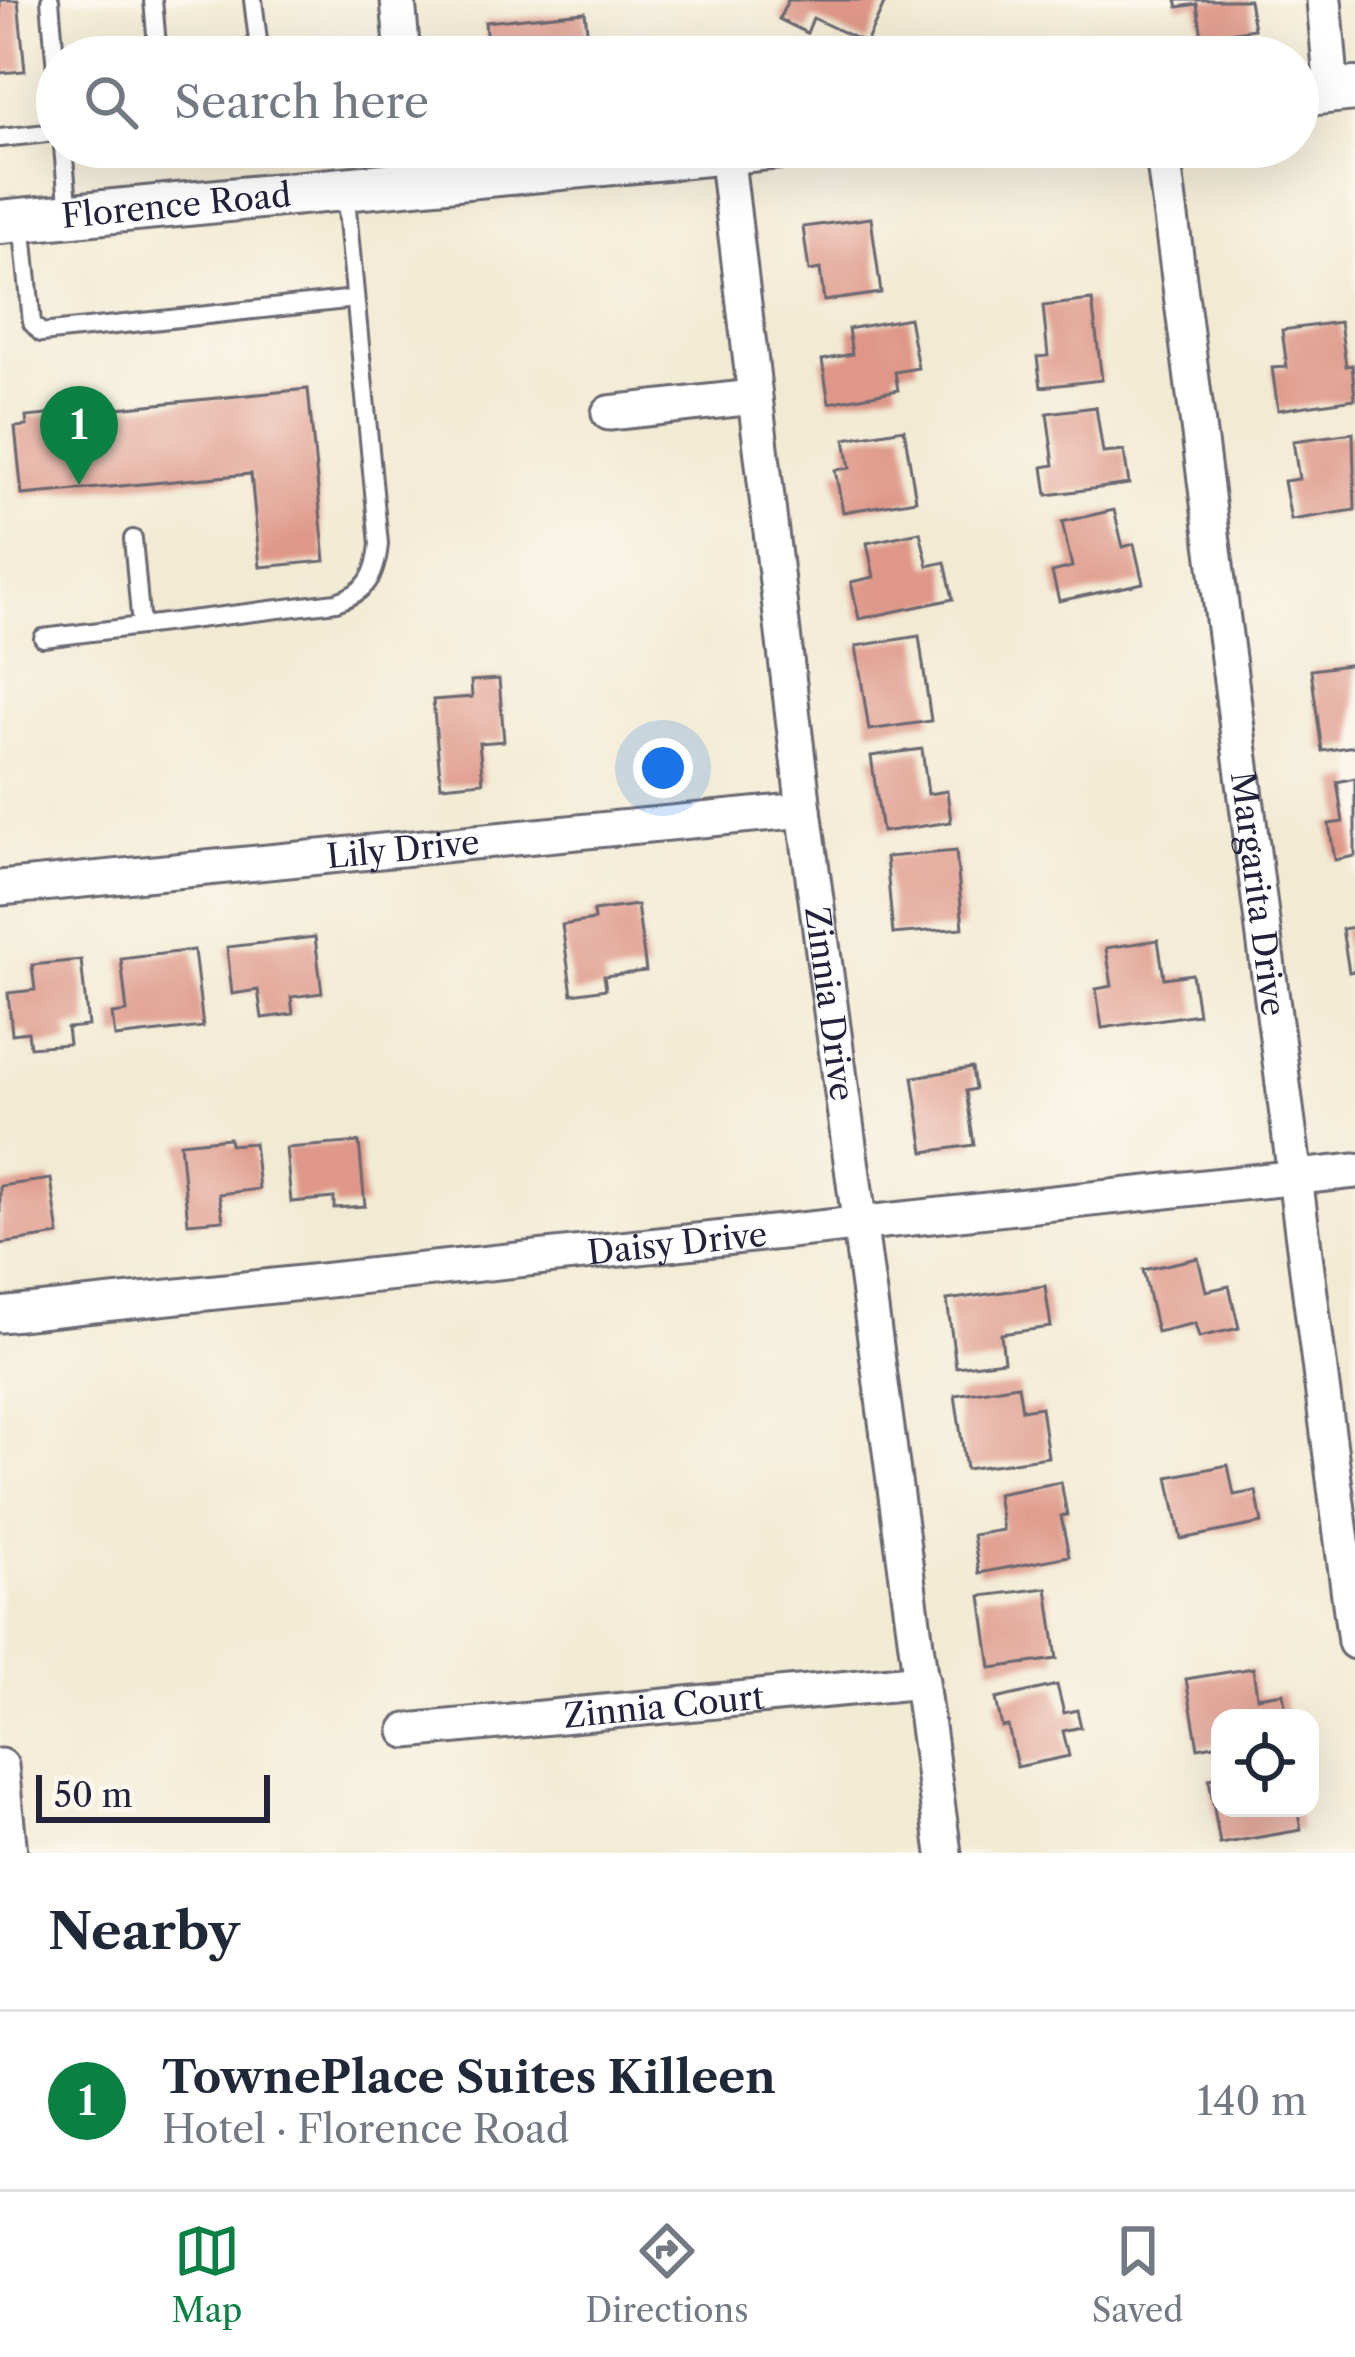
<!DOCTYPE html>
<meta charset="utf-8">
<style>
body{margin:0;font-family:"Libre Caslon Text",serif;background:#f6f6f7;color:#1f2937}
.controls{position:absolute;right:36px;bottom:36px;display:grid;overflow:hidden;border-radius:24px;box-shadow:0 12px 48px #0002}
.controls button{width:108px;height:108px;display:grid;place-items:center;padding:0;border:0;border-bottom:3px solid #e0e1e3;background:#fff;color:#1f2937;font:60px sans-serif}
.scale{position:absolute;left:36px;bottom:30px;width:234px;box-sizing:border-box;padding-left:12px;border:6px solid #22223b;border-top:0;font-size:33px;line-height:42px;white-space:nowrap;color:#22223b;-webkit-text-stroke:9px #fbf7ec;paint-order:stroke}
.you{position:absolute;left:663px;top:768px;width:42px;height:42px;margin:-30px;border:9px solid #fff;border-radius:50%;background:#1a73e8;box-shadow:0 0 0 18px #1a73e833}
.badge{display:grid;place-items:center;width:78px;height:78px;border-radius:50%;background:#0b8043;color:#fff;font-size:39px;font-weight:700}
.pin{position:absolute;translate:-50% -99px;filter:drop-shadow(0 3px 6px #0008)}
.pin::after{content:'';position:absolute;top:63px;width:42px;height:36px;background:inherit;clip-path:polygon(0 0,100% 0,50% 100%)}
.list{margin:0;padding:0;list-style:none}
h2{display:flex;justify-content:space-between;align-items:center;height:156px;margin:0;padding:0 48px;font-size:51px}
h2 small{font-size:39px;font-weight:400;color:#747a83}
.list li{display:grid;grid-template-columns:78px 1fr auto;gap:36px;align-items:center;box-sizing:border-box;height:180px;padding:0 48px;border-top:3px solid #e0e1e3}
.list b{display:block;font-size:45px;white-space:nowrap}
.list p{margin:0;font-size:39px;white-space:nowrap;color:#747a83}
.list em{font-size:39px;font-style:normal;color:#747a83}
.icon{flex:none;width:66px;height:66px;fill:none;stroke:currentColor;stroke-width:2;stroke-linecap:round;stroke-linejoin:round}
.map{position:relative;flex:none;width:1355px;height:1853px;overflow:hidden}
.search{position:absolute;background:#fff;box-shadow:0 12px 48px #0002;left:36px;right:36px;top:36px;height:132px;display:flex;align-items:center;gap:30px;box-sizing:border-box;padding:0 42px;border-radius:66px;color:#747a83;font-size:45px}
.sheet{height:336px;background:#fff}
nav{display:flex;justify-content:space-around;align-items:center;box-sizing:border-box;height:168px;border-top:3px solid #e0e1e3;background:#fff;font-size:33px;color:#747a83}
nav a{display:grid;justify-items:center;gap:6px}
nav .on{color:#0b8043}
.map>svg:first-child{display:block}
</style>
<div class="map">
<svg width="1355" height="1853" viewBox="0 0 1355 1853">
<rect width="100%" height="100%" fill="#fbf7ec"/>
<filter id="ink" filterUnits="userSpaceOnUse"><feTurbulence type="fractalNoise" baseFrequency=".00833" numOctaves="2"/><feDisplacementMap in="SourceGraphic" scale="24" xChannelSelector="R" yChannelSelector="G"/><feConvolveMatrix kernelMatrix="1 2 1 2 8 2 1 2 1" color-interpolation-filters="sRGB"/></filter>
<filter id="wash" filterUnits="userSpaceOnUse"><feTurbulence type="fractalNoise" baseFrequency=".004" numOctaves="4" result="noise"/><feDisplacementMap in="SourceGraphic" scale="48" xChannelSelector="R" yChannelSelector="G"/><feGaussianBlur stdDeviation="2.7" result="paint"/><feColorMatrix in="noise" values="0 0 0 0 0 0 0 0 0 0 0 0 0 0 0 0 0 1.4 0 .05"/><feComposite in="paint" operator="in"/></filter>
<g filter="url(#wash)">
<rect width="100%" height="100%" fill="#f2ebd4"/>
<g id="blocks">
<g fill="#de9788">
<polygon points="0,0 18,0 25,71 0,73"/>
<polygon points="788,0 886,0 866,43 813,18 807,33 779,19"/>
<polygon points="1176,0 1249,0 1254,29 1202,37 1197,4 1178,7"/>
<polygon points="585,12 590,57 488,57 485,22"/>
<polygon points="871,218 881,293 824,301 820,269 809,271 803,227"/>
<polygon points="1092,300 1102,380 1041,387 1037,357 1048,356 1043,306"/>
<polygon points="909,318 918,368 895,372 898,390 829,403 822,360 852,354 848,329"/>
<polygon points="1340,322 1346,366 1352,365 1355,399 1278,410 1272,368 1287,367 1282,330"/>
<polygon points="308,389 325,561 260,567 251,474 22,495 15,427 27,426 26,417"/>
<polygon points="1096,407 1103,453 1124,451 1129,484 1047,495 1043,467 1054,465 1047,413"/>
<polygon points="904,429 916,500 843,512 835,470 850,468 845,439"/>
<polygon points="1353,433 1355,510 1291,520 1284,481 1299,479 1293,441"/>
<polygon points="1114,510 1123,547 1134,544 1143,583 1059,601 1052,572 1072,567 1062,522"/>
<polygon points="920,532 928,566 945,562 953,599 859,619 851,582 874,577 867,543"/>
<polygon points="919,636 931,721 869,730 856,646"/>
<polygon points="1355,664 1355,746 1322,751 1311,670"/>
<polygon points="499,679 504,741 479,743 483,782 441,786 433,700 472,697 471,681"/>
<polygon points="922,749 928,794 947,791 951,822 882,832 871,756"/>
<polygon points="1355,778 1355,856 1335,860 1329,824 1343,822 1337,782"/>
<polygon points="956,851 963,928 893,934 886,857"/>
<polygon points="637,905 646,971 604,976 606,989 572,994 562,925 594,920 593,911"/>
<polygon points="1355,927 1355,971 1349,972 1342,929"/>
<polygon points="315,937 322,993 291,997 293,1014 262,1018 258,990 232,994 227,947"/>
<polygon points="1158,940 1164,978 1192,974 1198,1014 1102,1028 1096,989 1112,986 1106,948"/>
<polygon points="194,950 203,1027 115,1037 112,1014 127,1012 121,959"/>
<polygon points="81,960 88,1026 67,1028 69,1044 30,1047 28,1032 12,1034 8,993 35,990 32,965"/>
<polygon points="972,1068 975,1089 966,1091 974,1145 924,1152 913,1077"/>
<polygon points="229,1138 230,1145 254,1143 259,1189 219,1194 223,1220 188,1223 180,1143"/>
<polygon points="359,1142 365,1206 334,1208 334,1198 291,1202 286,1148"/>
<polygon points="51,1179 59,1235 0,1244 0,1186"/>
<polygon points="1198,1258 1206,1291 1229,1286 1239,1328 1199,1337 1195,1323 1157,1332 1143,1270"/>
<polygon points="1045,1286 1051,1327 1001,1334 1004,1361 956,1367 947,1300"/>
<polygon points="1018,1385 1022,1410 1041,1407 1048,1457 966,1469 955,1395"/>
<polygon points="1228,1465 1234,1495 1256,1491 1262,1523 1181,1539 1168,1477"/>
<polygon points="1061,1482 1067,1515 1061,1516 1069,1556 979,1573 973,1535 1003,1530 997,1494"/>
<polygon points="1047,1588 1057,1659 991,1668 981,1596"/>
<polygon points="1253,1668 1257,1697 1283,1693 1287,1718 1220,1718 1220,1744 1198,1748 1186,1679"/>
<polygon points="1057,1685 1064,1713 1077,1710 1081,1727 1063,1731 1069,1756 1017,1767 1008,1726 1002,1727 996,1699"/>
<polygon points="1220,1777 1220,1808 1297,1808 1301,1830 1220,1844 1209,1779"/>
</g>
</g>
</g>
<g filter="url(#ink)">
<use href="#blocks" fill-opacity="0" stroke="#6b6871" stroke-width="3"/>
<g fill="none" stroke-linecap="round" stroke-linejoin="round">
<g stroke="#6b6871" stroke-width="22">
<g id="service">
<polyline points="50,0 57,82"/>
<polyline points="153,0 158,57"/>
<polyline points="253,0 260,57"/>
<polyline points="0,138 57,132"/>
<polyline points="63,147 69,214"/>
<polyline points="22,221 32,323 41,333 355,299"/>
<polyline points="133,539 141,626"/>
<path d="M43,638L336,602C367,592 376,576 379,544L345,189"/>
</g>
</g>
<g stroke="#6b6871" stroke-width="39">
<g id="minor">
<polyline points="398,0 403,57"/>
<polyline points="1324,0 1332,91"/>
<polyline points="410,147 413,182"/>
<path id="s1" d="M1162,147L1355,1642"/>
<path id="s2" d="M726,152L804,810L944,1853"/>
<polyline points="609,413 754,397"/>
<path id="s3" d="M0,888L804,810"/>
<path id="s4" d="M0,1315L1355,1171"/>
<path id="s5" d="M407,1731L922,1681"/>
<polyline points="1,1766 10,1853"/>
</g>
</g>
<g stroke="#6b6871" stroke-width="48">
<g id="tertiary">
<polyline points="1298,95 1355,89"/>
<path id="s6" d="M0,222L780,147"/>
</g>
</g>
<use href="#service" stroke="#fff" stroke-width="16"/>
<use href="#minor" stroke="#fff" stroke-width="33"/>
<use href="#tertiary" stroke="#fff" stroke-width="42"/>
</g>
</g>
<g text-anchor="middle" stroke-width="9" stroke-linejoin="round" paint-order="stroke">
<g font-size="33" fill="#22223b" stroke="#fbf7ec">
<text dy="12" stroke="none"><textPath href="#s6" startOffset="177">Florence Road</textPath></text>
<text dy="12" stroke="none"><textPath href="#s3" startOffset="405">Lily Drive</textPath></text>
<text dy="12" stroke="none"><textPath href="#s1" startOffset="753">Margarita Drive</textPath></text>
<text dy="12" stroke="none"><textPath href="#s2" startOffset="858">Zinnia Drive</textPath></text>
<text dy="12" stroke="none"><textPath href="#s4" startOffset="681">Daisy Drive</textPath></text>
<text dy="12" stroke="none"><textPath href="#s5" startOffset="258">Zinnia Court</textPath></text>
</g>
</g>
</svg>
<div class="controls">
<button><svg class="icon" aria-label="locate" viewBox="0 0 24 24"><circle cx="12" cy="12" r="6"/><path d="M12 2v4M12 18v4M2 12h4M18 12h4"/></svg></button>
</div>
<div class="scale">50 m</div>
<div class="you"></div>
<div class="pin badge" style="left:79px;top:485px">1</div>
<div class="search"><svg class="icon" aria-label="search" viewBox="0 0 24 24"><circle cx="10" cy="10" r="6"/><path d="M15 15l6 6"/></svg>Search here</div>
</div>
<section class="sheet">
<h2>Nearby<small></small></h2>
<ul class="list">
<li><span class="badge">1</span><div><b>TownePlace Suites Killeen</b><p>Hotel · Florence Road</p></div><em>140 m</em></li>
</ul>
</section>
<nav>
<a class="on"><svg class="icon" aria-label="map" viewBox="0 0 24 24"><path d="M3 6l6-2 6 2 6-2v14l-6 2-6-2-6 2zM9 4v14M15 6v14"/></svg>Map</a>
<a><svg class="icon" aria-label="directions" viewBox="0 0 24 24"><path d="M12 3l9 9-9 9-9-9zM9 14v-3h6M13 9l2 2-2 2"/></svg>Directions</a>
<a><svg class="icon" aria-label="saved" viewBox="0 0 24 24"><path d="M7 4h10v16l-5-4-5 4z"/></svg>Saved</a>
</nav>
